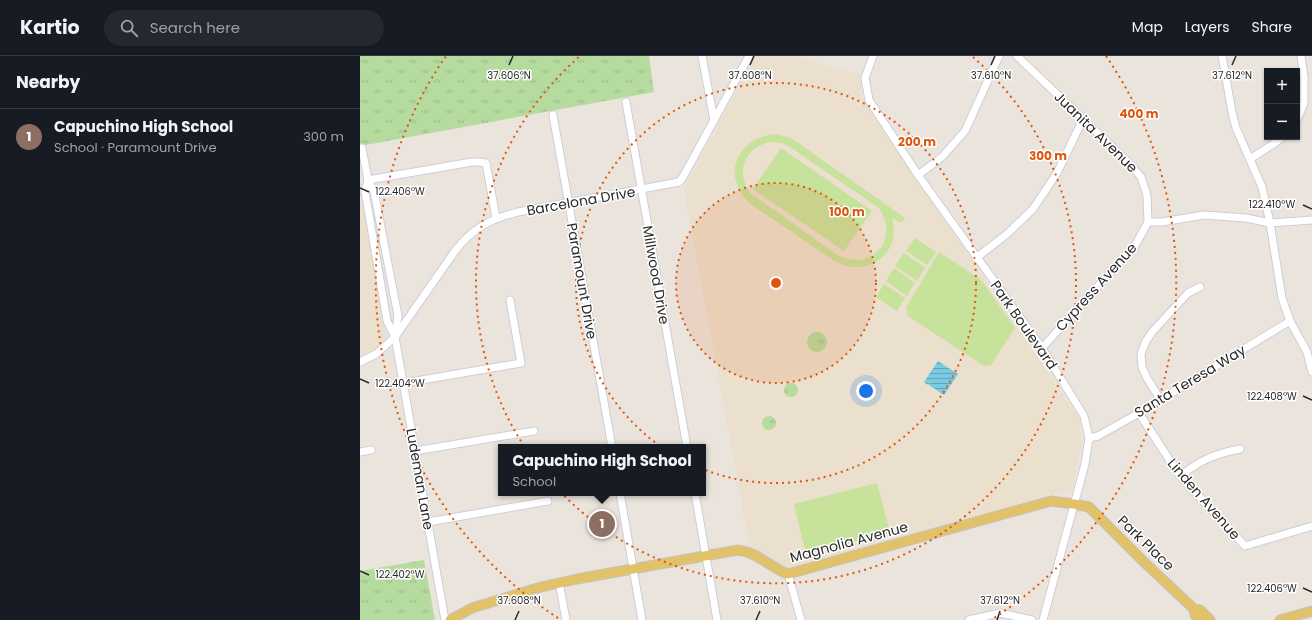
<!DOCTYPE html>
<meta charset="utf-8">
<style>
body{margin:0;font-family:Poppins,sans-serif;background:#242831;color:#f1f3f6}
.controls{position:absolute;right:12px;top:12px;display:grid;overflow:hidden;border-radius:0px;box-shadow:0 1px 3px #0004}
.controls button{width:36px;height:36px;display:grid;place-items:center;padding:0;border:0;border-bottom:1px solid #363941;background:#171b24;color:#f1f3f6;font:20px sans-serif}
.you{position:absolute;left:506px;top:335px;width:14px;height:14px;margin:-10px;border:3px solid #fff;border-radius:50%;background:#1a73e8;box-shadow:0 0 0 6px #1a73e833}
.badge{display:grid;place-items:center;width:26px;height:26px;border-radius:50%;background:#db2777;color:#fff;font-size:13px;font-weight:700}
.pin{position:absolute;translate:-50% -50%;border:2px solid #fff;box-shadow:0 1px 4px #0006}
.popup{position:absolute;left:138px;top:388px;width:208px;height:52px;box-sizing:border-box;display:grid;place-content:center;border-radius:0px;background:#171b24;filter:drop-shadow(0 1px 3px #0005);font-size:13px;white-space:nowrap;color:#9ea1a6}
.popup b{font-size:15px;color:#f1f3f6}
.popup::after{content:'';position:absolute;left:50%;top:100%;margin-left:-8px;border:8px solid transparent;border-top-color:#171b24}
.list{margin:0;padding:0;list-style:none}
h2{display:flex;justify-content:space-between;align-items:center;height:52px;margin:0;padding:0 16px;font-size:17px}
h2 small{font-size:13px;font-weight:400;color:#9ea1a6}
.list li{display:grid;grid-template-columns:26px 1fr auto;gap:12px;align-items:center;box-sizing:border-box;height:56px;padding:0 16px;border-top:1px solid #363941}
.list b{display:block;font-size:15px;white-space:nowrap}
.list p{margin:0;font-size:13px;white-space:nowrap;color:#9ea1a6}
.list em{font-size:13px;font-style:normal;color:#9ea1a6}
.icon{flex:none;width:22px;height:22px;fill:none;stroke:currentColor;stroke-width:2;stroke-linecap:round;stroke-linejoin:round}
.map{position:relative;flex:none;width:952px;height:564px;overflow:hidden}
header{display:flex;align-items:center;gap:24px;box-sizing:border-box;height:56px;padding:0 20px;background:#171b24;border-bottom:1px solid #363941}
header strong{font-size:19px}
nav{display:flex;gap:22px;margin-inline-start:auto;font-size:14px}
.search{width:280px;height:36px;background:#242831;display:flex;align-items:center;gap:10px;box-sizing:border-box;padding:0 14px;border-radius:22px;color:#9ea1a6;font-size:15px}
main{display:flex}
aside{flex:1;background:#171b24}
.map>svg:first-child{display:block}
</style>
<header>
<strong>Kartio</strong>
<div class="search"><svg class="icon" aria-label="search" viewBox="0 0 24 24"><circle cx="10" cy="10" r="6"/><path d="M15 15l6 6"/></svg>Search here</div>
<nav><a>Map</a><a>Layers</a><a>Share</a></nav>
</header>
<main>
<aside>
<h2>Nearby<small></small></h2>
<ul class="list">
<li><span class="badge" style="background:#8d6e63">1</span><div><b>Capuchino High School</b><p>School · Paramount Drive</p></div><em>300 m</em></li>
</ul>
</aside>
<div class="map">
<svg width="952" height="564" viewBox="0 0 952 564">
<defs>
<pattern id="grass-tufts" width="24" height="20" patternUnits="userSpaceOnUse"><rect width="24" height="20" fill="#b5db9e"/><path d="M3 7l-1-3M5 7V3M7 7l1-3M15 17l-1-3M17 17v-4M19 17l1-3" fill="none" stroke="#9cbc88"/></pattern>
<pattern id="water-rules" width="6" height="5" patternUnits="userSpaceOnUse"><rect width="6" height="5" fill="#7acae2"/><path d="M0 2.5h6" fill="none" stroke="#64a4b7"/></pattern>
</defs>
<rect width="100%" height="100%" fill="#eae4dd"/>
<g fill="#eae0cd">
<polygon points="395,0 433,0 502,20 501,41 720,364 721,393 711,433 429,513 390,492 324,134"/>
<polygon points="0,128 27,283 0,305"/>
</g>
<g fill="url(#grass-tufts)">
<polygon points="0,0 289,0 294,36 0,90"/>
<circle cx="457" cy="286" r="10"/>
<circle cx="431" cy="334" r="7"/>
<circle cx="409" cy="367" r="7"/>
<polygon points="64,504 75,564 0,564 0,515"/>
</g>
<g fill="#c6e29b" fill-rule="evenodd">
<path d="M416,78L424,80L434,84L545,162L541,167L532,162C542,198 508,222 476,206L392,149C360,123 375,81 416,78ZM409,86L422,87L430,91L519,152C540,182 513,216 479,200L390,137C376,116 383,93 409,86Z"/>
<polygon points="421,92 512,155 484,195 393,133"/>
<polygon points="555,182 576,196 567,209 546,195"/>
<polygon points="579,196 621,224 655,272 631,309 624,310 548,260 546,252"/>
<polygon points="544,197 565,212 557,225 535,210"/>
<polygon points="534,212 555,227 547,240 526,225"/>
<polygon points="524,228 545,242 537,255 516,241"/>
<polygon points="517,427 530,477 446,498 434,448"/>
</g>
<polygon fill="url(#water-rules)" points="578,305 598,318 584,339 569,329 571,324 568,329 564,326"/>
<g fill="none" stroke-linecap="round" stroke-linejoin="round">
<g stroke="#cbceda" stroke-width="9">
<g id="minor">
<polyline points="342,0 354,64"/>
<polyline points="513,0 505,22 509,44 558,119 682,292 724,360 729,382 725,408 683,564"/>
<polyline points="657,0 767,105 781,121 787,139 788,166"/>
<polyline points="862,0 872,56 876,72 902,131 910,167 922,242 930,265 947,296 952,316"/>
<polyline points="266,46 327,391"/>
<polyline points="193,59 252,391"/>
<polyline points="937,64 944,47 944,21 941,0"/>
<polyline points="2,92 8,124 14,135 38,260 35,281 85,564"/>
<polyline points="890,103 915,87 922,81"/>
<polyline points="558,119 582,101 605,75 639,0"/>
<polyline points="8,124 112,106 119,106 126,107 136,162"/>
<polyline points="8,124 5,135 27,265 35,281"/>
<polyline points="616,202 647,178 673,153 697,117 723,63"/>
<polyline points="682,292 776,188 788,166 802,166 844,159 886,162 910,167 952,164"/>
<path d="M0,306L16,298L35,281L95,195C113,172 130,163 158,156L319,126L323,121L389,0"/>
<polyline points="44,327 161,307 150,244"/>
<polyline points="800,343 787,322 782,311 781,298 785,287 792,276 828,237 840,231"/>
<polyline points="779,357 820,420 885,490 952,470"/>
<polyline points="729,382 738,380 779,357 930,265"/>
<polyline points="55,395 174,375"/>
<polyline points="0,396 11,394"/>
<path d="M820,420C841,404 854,398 880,393"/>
<polyline points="260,437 282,564"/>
<polyline points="335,437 357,564"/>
<polyline points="68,466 188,445"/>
<polyline points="428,518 441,564"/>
<polyline points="199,526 206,564"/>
<polyline points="609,564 640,557 672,564"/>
</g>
</g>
<g stroke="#c3c3c3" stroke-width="11">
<g id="major">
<polyline points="834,553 835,559 839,564"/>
<path d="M90,564L112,552L181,531L217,523L378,494C397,496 411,512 428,518L691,445L714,448L729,451L785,507L834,553L840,554L850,564"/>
<polyline points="920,564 952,555"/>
</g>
</g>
<use href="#minor" stroke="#fff" stroke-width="7"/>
<use href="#major" stroke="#e2c269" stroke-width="9"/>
</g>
<path fill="none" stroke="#292929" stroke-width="1.5" d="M149,9L153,0M390,9L394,0M631,9L635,0M872,9L876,0M0,132L9,136M943,149L952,153M0,323L9,327M943,340L952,344M0,515L9,519M943,532L952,536M155,564L159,555M396,564L400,555M637,564L640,555"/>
<circle cx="416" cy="227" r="100" fill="#de570d" fill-opacity=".12"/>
<g fill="none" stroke="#de570d" stroke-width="2" stroke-dasharray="2 4">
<circle cx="416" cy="227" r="100"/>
<circle cx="416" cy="227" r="200"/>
<path d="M613 1A300 300 0 1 1 219 1"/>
<path d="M198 562A400 400 0 0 1 86 0M746 0A400 400 0 0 1 634 562"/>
</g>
<g text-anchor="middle" stroke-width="3" stroke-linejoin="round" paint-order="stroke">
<g font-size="14" fill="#292929" stroke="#fff">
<text transform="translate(736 76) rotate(44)" y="5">Juanita Avenue</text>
<text transform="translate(221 145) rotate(-10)" y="5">Barcelona Drive</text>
<text transform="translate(296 219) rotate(80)" y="5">Millwood Drive</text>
<text transform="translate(222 225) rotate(80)" y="5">Paramount Drive</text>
<text transform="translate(736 231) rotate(-48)" y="5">Cypress Avenue</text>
<text transform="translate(664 269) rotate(55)" y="5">Park Boulevard</text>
<text transform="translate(830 325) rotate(-31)" y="5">Santa Teresa Way</text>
<text transform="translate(60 423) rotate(80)" y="5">Ludeman Lane</text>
<text transform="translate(844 443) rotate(49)" y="5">Linden Avenue</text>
<text transform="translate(489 486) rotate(-15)" y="5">Magnolia Avenue</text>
<text transform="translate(786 487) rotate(44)" y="5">Park Place</text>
</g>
</g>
<g font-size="10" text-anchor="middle" fill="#292929" stroke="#fff" stroke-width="3" stroke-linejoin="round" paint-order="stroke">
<text x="149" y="23">37.606°N</text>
<text x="390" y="23">37.608°N</text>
<text x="631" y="23">37.610°N</text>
<text x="872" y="23">37.612°N</text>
<text x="40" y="139">122.406°W</text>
<text x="912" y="152">122.410°W</text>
<text x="40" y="331">122.404°W</text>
<text x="912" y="344">122.408°W</text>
<text x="40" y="522">122.402°W</text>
<text x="912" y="536">122.406°W</text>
<text x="159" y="548">37.608°N</text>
<text x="400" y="548">37.610°N</text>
<text x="640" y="548">37.612°N</text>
</g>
<circle cx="416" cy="227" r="6" fill="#de570d" stroke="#fff" stroke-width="2"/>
<g font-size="12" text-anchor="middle" font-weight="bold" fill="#de570d" stroke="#fff" stroke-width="3" stroke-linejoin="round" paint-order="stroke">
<text x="779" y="62">400 m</text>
<text x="557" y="90">200 m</text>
<text x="688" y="104">300 m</text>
<text x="487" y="160">100 m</text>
</g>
</svg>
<div class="controls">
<button>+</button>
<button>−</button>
</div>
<div class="you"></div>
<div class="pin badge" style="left:242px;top:468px;background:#8d6e63">1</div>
<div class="popup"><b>Capuchino High School</b>School</div>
</div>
</main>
